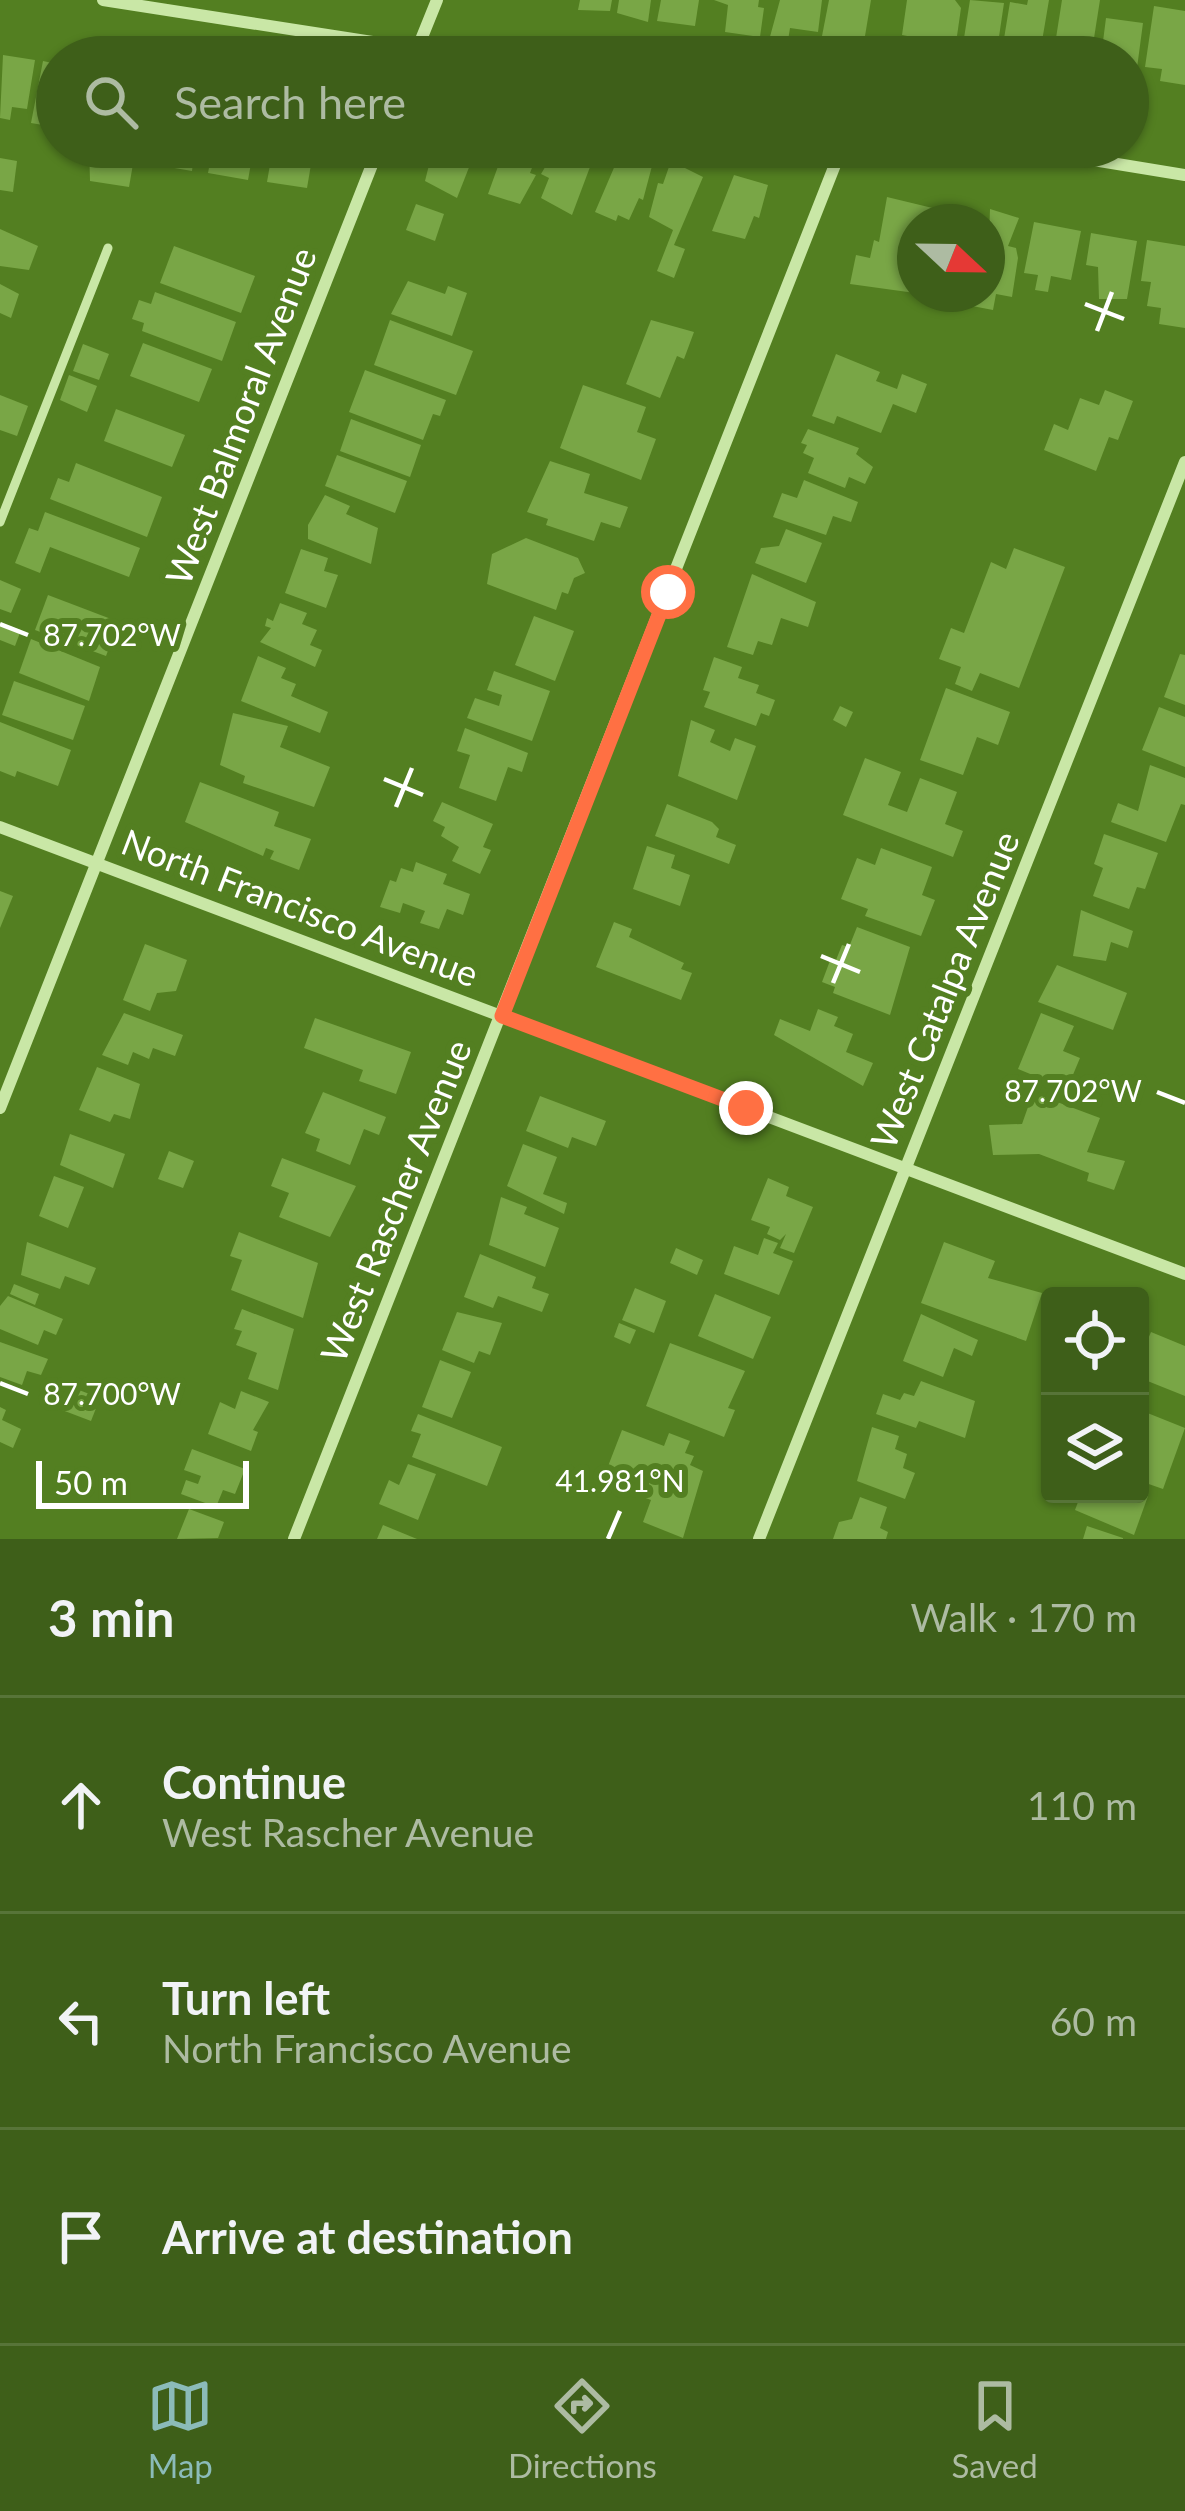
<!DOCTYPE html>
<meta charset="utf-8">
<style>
body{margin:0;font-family:Lato,sans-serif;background:#456522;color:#f1f3f6}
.controls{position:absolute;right:36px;bottom:36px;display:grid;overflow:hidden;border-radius:12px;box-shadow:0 3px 9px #0004}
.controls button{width:108px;height:108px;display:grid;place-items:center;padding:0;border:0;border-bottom:3px solid #577438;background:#3e5f19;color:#f1f3f6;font:60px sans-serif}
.compass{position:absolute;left:897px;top:204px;width:108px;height:108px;border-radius:50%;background:#3e5f19;box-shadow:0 3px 9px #0004;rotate:112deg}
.scale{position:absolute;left:36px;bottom:30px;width:213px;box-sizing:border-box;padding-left:12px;border:6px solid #fff;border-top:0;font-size:33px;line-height:42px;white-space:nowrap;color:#fff;-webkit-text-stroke:9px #537f21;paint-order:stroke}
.stop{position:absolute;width:36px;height:36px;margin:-27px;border:9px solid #ff7043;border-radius:50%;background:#fff}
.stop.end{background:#ff7043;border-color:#fff;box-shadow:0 3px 12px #0008}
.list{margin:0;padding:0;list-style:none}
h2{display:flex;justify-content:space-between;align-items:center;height:156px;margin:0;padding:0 48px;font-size:51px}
h2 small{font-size:39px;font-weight:400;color:#adbba2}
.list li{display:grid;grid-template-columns:78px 1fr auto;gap:36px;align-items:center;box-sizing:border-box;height:216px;padding:0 48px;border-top:3px solid #577438}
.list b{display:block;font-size:45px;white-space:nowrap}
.list p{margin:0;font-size:39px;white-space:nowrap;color:#adbba2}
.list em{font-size:39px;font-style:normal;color:#adbba2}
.icon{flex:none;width:66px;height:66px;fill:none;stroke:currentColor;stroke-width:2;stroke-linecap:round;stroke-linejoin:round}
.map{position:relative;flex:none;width:1185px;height:1539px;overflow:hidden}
.search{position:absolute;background:#3e5f19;box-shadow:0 3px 9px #0004;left:36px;right:36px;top:36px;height:132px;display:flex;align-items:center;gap:30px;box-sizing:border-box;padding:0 42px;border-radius:66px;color:#adbba2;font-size:45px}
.sheet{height:804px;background:#3e5f19}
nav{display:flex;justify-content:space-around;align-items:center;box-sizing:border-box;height:168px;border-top:3px solid #577438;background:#3e5f19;font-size:33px;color:#adbba2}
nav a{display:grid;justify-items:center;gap:6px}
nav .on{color:#8bbbb9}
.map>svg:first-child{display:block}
</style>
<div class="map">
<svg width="1185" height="1539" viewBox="0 0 1185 1539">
<rect width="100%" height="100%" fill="#537f21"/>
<g fill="#79a646">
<polygon points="580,0 612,0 610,11 578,10"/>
<polygon points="619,0 651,0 648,22 617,13"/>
<polygon points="661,0 699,0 695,26 657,21"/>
<polygon points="714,0 759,0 758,7 764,8 760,37 725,32 728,5"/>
<polygon points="780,0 822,0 818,32 790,28 787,47 768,44"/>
<polygon points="829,0 871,0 864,42 852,57 822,36"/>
<polygon points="907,0 955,0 961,8 954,57 925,57 928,40 902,35"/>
<polygon points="970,0 1004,3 996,57 961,57"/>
<polygon points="1028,0 1049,0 1040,53 1021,51 1020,57 1001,57 1010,2 1027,5"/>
<polygon points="1062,0 1100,0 1091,57 1053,57"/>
<polygon points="1154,6 1185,11 1185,85 1160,81 1162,69 1145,67"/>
<polygon points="1106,18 1143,23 1137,68 1128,67 1128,57 1101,57"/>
<polygon points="3,55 35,60 27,109 12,107 10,120 0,118"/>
<polygon points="43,61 57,64 57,113 52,112 49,126 31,123"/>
<polygon points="89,147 136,147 129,187 90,181"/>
<polygon points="154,147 195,147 192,171 151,164"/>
<polygon points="213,147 254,147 248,180 208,173"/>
<polygon points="273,147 314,147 307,188 267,182"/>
<polygon points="477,147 457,198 425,181 433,149"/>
<polygon points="505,147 540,147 530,173 536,175 520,204 488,194"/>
<polygon points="557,147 593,159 572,215 541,198 549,178 541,174"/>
<polygon points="619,156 652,166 643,200 639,198 629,220 618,215 616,221 595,212"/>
<polygon points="0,158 17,161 13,192 0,190"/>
<polygon points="671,161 703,177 674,245 685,249 674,278 657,271 673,230 649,217 658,183 663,184"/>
<polygon points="734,175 768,185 759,218 754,216 745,239 712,231"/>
<polygon points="887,197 945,211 942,222 915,222 915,293 850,284 856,255 870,258 874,240 879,242"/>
<polygon points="416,204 444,214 435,241 406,230"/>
<polygon points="990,209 1019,218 1008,246 1016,248 1018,258 1012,297 996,294 993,310 972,306 973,294 987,294"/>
<polygon points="1034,222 1081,231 1071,280 1051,276 1048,292 1035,290 1038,275 1024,273"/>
<polygon points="0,229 38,246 29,270 0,266"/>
<polygon points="1091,233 1137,241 1127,299 1099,299 1098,267 1086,265"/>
<polygon points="1147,240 1185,246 1185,328 1159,324 1161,308 1147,306 1151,282 1141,281"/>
<polygon points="174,246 255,276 241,313 160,283"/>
<polygon points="408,281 445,294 448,286 467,293 452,336 391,314"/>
<polygon points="0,284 19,294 11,318 0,313"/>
<polygon points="155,292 236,322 222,361 142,331 144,323 132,319 139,300 151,304"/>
<polygon points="390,320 473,351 456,395 374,365"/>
<polygon points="651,320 694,332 684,359 677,356 660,398 626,384"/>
<polygon points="143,343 212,369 199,402 130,376"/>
<polygon points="83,344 109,354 99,380 73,371"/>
<polygon points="836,354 880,372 876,381 897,389 902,374 927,384 916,413 893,404 881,433 837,416 834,424 812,416"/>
<polygon points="365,370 446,400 440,416 433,414 423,440 349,412"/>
<polygon points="69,375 97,386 87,412 60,400"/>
<polygon points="583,385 646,407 637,432 656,439 641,480 560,448"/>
<polygon points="1105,390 1133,401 1118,440 1109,437 1096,471 1044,450 1054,424 1068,430 1080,398 1099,405"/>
<polygon points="0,395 28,406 17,436 0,430"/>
<polygon points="116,409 185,435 172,467 104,441"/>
<polygon points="351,419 421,445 410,477 340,451"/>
<polygon points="808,429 859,448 856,454 873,467 865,484 849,477 845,488 808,473 814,458 803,453 807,445 801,443"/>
<polygon points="337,455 407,481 395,513 325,486"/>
<polygon points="550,461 590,474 584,493 628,507 620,528 601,522 594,541 546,525 548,519 527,512"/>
<polygon points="76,463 162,497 147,537 50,499 58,478 69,482"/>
<polygon points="804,480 858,502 851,522 833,516 826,535 773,517 782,493 797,498"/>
<polygon points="325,495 350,506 346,514 378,528 371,564 308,539 308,525"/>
<polygon points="45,512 140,548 129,577 50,547 40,573 15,563 29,528 38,531"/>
<polygon points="786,529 822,543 806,583 755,563 761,548 779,546"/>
<polygon points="526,538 578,558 585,573 574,578 568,594 562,592 556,610 487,584 492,554"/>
<polygon points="1014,548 1065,567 1019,688 980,673 972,691 955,684 961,667 939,659 951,628 964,633 991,562 1006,569"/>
<polygon points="301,549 328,558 324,571 338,575 326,608 285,593"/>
<polygon points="752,574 816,602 808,627 781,618 772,645 758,641 753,655 727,647"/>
<polygon points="0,580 21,589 11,613 0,609"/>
<polygon points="48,595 119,622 106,656 35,630"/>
<polygon points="280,603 307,613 302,624 317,630 310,645 322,650 315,667 260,642 271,628 265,626 267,618 273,621"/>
<polygon points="534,616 574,631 555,681 515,665"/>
<polygon points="0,623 21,630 15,646 0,640"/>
<polygon points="31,639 100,667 89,701 19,673"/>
<polygon points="1180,654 1185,655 1185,705 1164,697"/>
<polygon points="258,656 286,668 281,678 296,684 291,696 328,712 320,733 241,701"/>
<polygon points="714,657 742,667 738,678 759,685 756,693 775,700 769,716 761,713 756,726 704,707 710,692 703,690"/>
<polygon points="494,671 550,691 532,741 467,718 475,698 499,706 502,695 487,690"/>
<polygon points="14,681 85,706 73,740 2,715"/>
<polygon points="946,688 1010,712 998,745 977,737 963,775 920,760"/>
<polygon points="840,706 853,712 846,727 833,720"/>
<polygon points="1159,707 1185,717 1185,767 1142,750"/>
<polygon points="233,713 288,726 280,747 330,767 314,807 243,783 245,776 220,765"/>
<polygon points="691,720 715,730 710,742 730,751 735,738 756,746 737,800 678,776"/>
<polygon points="0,722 71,750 58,786 17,771 15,777 0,771"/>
<polygon points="465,728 528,753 522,772 508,767 496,801 459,788 470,755 457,751"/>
<polygon points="865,758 901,772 888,805 907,812 920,778 957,792 945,824 963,831 953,857 843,815"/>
<polygon points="1150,765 1185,778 1185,805 1181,804 1166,842 1111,822 1118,803 1138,811"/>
<polygon points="200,782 279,812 274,826 311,839 299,870 270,859 274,851 266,848 263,856 185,822"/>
<polygon points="442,802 493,824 483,847 491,850 480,874 452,861 459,847 441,836 445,827 433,821"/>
<polygon points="667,804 712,822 719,829 716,837 736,845 729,864 655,836"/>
<polygon points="1104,834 1158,853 1145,889 1137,887 1129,909 1093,896 1103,868 1094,864"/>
<polygon points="647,846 675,855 671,868 690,875 680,906 633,889"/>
<polygon points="881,848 932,867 922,895 935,900 921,936 865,916 868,909 841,899 857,858 875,865"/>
<polygon points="416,862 447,874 443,884 470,894 463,915 447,909 439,929 420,923 425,911 403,903 400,913 380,907 390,880 396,882 401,868 413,872"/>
<polygon points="0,891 13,896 0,928"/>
<polygon points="1081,910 1133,931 1128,948 1111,942 1106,961 1073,956"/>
<polygon points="614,922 632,929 629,937 684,963 681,969 692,973 681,1000 596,967"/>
<polygon points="857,927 910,947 890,1015 833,993 835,987 822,982 831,958 836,960 842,945 849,947"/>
<polygon points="145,944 187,960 176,991 157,993 150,1011 123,1000"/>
<polygon points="1057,965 1127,993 1113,1030 1038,1002"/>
<polygon points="818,1009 838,1017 834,1026 853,1034 846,1052 873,1063 863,1086 774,1035 780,1019 810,1031"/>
<polygon points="124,1013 183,1035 175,1056 153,1048 149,1059 133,1052 128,1065 102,1055"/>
<polygon points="1041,1013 1074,1026 1063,1051 1080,1058 1067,1089 1018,1069"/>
<polygon points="315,1018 411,1052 396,1094 359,1081 363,1070 304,1048"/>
<polygon points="97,1067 140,1084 130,1119 114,1114 110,1122 79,1110"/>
<polygon points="323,1092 386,1117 379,1135 364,1129 350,1165 316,1151 320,1139 305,1133"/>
<polygon points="1033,1093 1100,1118 1087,1152 1125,1161 1114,1190 1087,1181 1089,1173 1039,1154 993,1155 989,1125 1022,1124"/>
<polygon points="540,1096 606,1121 596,1146 572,1137 568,1148 526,1131"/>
<polygon points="70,1134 125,1154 113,1188 60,1165"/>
<polygon points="523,1144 557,1157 543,1194 567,1203 564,1214 507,1186"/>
<polygon points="169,1151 194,1161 183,1188 158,1179"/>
<polygon points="282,1158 356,1186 330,1237 279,1217 289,1193 271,1186"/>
<polygon points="54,1176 84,1187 68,1228 39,1216"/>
<polygon points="768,1178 789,1187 786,1196 813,1207 794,1253 780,1248 786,1234 780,1240 767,1234 770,1227 751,1220"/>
<polygon points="501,1197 527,1207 524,1214 559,1228 545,1267 489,1245"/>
<polygon points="239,1232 318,1263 303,1318 231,1290 242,1260 230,1256"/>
<polygon points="764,1238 778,1243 773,1253 793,1261 779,1295 724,1274 734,1246 758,1255"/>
<polygon points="27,1242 96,1268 89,1285 65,1276 60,1289 21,1275"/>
<polygon points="944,1242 995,1261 988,1278 1042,1293 1026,1341 921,1303"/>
<polygon points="676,1248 703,1260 697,1275 670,1263"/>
<polygon points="480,1254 536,1277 532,1288 549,1294 542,1312 498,1296 493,1308 464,1297"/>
<polygon points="14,1284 39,1294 35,1305 10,1294"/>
<polygon points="635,1288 666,1301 654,1333 622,1320"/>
<polygon points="715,1294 771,1317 753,1359 698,1336"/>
<polygon points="8,1296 63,1319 56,1335 44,1330 38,1345 0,1329 0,1306"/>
<polygon points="242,1309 294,1329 278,1390 248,1379 257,1353 236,1345 242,1331 234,1329"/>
<polygon points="457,1312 502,1323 490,1355 479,1351 474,1363 442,1350"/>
<polygon points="921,1314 978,1340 972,1356 954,1348 943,1377 903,1361"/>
<polygon points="619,1323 636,1330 630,1344 614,1337"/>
<polygon points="1151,1332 1185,1346 1185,1396 1140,1378 1140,1336 1148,1339"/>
<polygon points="0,1342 48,1359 41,1375 27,1371 22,1385 0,1377"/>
<polygon points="670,1343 745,1371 728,1408 735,1410 724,1437 646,1406"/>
<polygon points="440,1360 471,1372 452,1418 422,1407"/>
<polygon points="921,1381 975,1401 965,1438 919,1421 916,1428 876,1414 883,1394 900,1400 904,1393 914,1396"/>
<polygon points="71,1387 100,1398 91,1421 62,1410"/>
<polygon points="241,1391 269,1402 253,1430 258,1432 251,1451 208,1434 220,1402 235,1409"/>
<polygon points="0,1407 6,1410 2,1420 21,1429 13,1448 0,1442"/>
<polygon points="1140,1410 1185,1428 1163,1489 1140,1481"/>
<polygon points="418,1414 502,1447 487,1486 412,1457 421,1434 411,1431"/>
<polygon points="872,1427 899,1436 895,1449 907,1454 903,1468 915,1473 905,1499 857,1481"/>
<polygon points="622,1430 664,1446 669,1433 690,1441 685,1453 694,1456 690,1465 703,1471 683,1538 643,1522 651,1500 643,1497 646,1491 605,1474"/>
<polygon points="192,1449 245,1469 235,1494 223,1490 216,1507 181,1494 186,1480 198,1484 201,1476 184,1470"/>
<polygon points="408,1464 436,1474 418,1520 379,1504 389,1480 399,1485"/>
<polygon points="1081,1494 1148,1496 1134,1535 1075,1510"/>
<polygon points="860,1497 887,1507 880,1528 888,1532 886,1539 833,1539 839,1522 852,1519"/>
<polygon points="189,1509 224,1522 218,1538 177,1539"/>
<polygon points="383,1525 417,1539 377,1539"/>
<polygon points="1087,1526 1123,1538 1123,1539 1083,1539"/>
</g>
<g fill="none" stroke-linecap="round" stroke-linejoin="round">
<polyline stroke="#c9e7a6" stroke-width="9" points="0,522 108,248"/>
<g stroke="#c9e7a6" stroke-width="12">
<polyline points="103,0 469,57"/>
<polyline points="414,57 437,0"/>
<polyline points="1014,147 1185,175"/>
<polyline points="0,827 1185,1274"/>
<polyline points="0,1108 379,147"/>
<polyline points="294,1539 842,147"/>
<polyline points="759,1539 1185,462"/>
</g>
</g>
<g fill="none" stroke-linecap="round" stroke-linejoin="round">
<polyline stroke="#ff7043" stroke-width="15" points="668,592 502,1016 746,1108"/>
</g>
<path fill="none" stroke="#fff" stroke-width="4.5" d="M1085,304L1124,319M1097,331L1112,292M0,624L28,635M384,779L423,795M396,807L412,768M821,956L860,972M833,983L849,944M1157,1092L1185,1103M0,1383L28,1394M608,1539L620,1511"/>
<g text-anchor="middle" stroke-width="12" stroke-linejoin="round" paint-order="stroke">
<g font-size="36" fill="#fff" stroke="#537f21">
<text transform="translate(241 416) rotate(-69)" y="13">West Balmoral Avenue</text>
<text transform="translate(300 908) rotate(21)" y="13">North Francisco Avenue</text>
<text transform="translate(945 990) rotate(-68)" y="13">West Catalpa Avenue</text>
<text transform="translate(396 1201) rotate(-68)" y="13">West Rascher Avenue</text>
</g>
</g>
<g font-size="30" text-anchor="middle" fill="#fff" stroke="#537f21" stroke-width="12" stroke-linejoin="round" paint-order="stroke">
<text x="112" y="646">87.702°W</text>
<text x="1073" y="1102">87.702°W</text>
<text x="112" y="1405">87.700°W</text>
<text x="620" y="1492">41.981°N</text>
</g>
</svg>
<div class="controls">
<button><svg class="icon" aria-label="locate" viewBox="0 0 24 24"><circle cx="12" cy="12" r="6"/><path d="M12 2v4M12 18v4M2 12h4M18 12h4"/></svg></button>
<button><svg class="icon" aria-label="layers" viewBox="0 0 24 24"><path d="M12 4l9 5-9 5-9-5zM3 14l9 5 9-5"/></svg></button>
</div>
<svg class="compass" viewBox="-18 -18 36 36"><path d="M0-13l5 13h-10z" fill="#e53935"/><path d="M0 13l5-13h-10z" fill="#adbba2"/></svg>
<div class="scale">50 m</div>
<div class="stop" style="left:668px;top:592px"></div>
<div class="stop end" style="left:746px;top:1108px"></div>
<div class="search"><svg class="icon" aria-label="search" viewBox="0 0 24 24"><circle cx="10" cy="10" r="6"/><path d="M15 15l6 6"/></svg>Search here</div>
</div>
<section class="sheet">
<h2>3 min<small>Walk · 170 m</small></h2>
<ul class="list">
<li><svg class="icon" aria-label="ahead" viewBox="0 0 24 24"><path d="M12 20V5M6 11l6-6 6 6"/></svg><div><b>Continue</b><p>West Rascher Avenue</p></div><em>110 m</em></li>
<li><svg class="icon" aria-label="left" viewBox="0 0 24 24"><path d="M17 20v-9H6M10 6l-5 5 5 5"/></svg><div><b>Turn left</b><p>North Francisco Avenue</p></div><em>60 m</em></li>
<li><svg class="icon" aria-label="arrive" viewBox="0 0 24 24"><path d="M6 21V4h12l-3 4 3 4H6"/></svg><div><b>Arrive at destination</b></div></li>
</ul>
</section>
<nav>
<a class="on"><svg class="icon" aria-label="map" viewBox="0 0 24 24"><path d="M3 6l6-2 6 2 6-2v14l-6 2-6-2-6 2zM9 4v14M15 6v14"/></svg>Map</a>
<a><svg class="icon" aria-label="directions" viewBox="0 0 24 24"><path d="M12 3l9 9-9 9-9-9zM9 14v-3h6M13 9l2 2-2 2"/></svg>Directions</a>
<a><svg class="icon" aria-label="saved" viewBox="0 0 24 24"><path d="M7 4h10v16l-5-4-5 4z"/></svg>Saved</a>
</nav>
